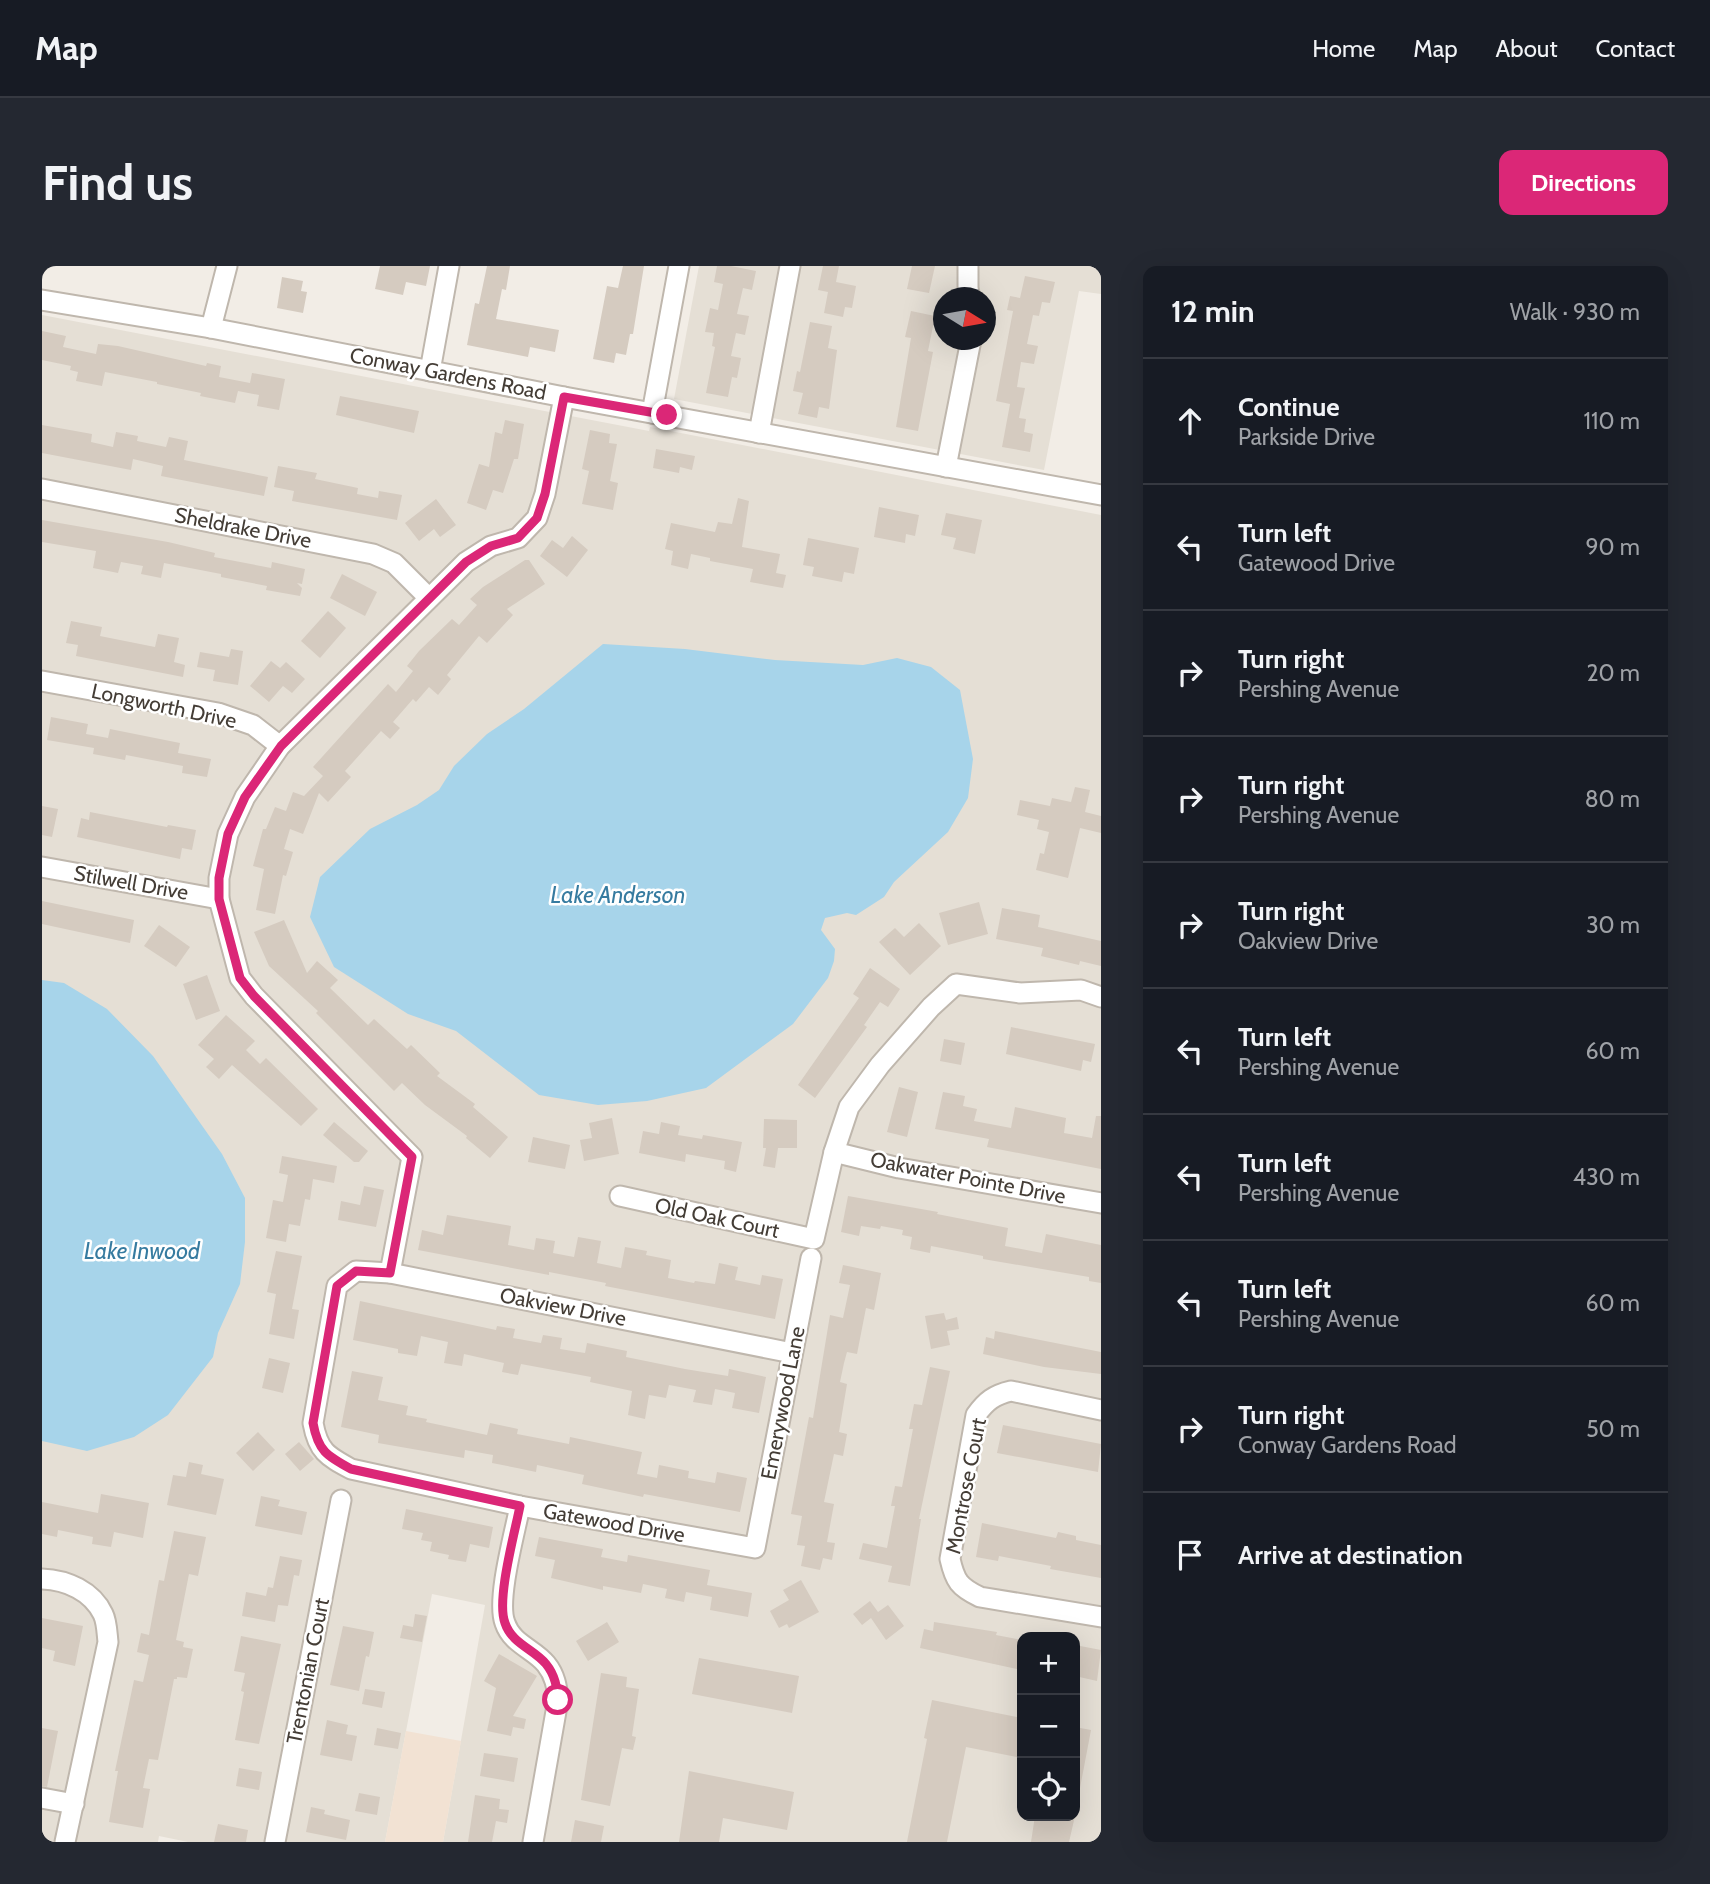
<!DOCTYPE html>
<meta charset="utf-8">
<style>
body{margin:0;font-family:Cabin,sans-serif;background:#242831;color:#f1f3f6}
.controls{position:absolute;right:21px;bottom:21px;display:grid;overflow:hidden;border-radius:14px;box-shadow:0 7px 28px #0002}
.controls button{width:63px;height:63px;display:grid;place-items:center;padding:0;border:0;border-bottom:2px solid #363941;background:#171b24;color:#f1f3f6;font:35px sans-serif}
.compass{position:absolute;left:891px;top:21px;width:63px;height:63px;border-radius:50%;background:#171b24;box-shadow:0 7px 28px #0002;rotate:101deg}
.stop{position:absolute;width:21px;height:21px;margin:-16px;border:5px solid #db2777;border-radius:50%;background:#fff}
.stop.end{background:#db2777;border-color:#fff;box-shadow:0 2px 7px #0008}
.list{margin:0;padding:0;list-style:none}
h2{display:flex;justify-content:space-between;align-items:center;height:91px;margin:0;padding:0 28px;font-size:30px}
h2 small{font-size:23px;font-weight:400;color:#9ea1a6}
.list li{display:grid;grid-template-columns:46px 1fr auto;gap:21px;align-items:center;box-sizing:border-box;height:126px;padding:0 28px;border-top:2px solid #363941}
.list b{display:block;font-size:26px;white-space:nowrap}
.list p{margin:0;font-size:23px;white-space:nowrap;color:#9ea1a6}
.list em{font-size:23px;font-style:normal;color:#9ea1a6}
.icon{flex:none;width:38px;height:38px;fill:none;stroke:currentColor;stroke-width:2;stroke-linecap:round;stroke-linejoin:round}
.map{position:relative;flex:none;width:1059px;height:1576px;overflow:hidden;border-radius:14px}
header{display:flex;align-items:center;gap:42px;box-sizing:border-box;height:98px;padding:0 35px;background:#171b24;border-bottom:2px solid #363941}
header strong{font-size:33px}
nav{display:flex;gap:38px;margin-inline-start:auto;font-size:24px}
.intro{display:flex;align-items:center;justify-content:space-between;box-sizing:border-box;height:168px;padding:0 42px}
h1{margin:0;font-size:49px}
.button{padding:18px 32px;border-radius:14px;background:#db2777;color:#fff;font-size:24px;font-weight:700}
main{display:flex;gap:42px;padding:0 42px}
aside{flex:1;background:#171b24;border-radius:14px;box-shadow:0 7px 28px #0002}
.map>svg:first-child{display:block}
</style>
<header>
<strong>Map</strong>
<nav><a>Home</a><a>Map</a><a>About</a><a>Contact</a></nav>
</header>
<div class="intro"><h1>Find us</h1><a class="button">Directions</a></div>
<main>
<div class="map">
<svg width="1059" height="1576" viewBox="0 0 1059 1576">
<rect width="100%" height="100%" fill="#f2ede6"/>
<g fill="#e5dfd5" fill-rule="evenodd">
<path d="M657,0H1059V28L1037,25L1002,204L632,133ZM902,32H944V74H902Z"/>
<path d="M0,49L607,165L608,161L1059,249V1576H401L443,1339L390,1328L343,1576H146L117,1570L116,1576H0ZM980,1371H1033V1550H980Z"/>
</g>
<polygon fill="#f2e2d3" points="364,1465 419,1475 401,1576 343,1576"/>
<g fill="#a7d4ea">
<polygon points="561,378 643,383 733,394 821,399 855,392 889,401 918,424 931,493 926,532 906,566 852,616 842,631 814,649 805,647 783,652 779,664 793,683 792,695 786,712 751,758 664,822 605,835 556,839 497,829 414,765 366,748 292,701 268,651 278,611 328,563 375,539 397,524 412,500 445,468 482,443"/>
<polygon points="0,714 22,717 65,743 111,790 180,888 203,932 203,976 198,1018 176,1067 171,1091 126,1149 92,1171 45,1185 0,1175"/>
</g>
<g fill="#d5cbc0">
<polygon points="338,0 388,0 384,20 364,16 361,29 333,23"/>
<polygon points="445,0 468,0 464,24 460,23 454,53 517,64 513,86 488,81 486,91 425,79 433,37 437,38"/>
<polygon points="581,0 602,0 591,68 588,68 584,89 574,87 572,97 551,93 565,20 576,22"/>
<polygon points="675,0 689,0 714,5 710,24 701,22 695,48 707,50 703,69 694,67 689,90 699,92 695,112 690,111 686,131 664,127 673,81 670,80 672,67 663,66 668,42 676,44 681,18 672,16"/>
<polygon points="781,0 797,0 794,16 814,20 810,42 803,41 801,51 782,47 786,26 776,24"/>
<polygon points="870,0 893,0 887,27 865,23"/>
<polygon points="983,10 1013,16 1008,37 1000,36 997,50 991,49 985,78 996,80 992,98 979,96 975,121 983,122 977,152 984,153 982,166 991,168 988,186 960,181 968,138 954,135 971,45 965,44 968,30 978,32"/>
<polygon points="240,11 261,15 259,25 265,26 261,47 235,42"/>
<polygon points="869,45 893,50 886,85 891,86 876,165 854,161 869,72 863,71"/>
<polygon points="768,56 790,60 786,82 795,84 787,143 777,141 775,152 756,148 761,127 751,125 755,105 758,106"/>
<polygon points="0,65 24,70 21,81 54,88 56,78 76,80 164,100 165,97 179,100 177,111 208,117 210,107 243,113 237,144 215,140 217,129 196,125 193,137 158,130 159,127 115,118 115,116 63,106 60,120 34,115 36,106 28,104 29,100 0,94"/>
<polygon points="298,130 377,145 372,167 294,149"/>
<polygon points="463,154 482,158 476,193 472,193 461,227 451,224 444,244 425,237 437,198 447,201 453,166 460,168"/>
<polygon points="0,159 50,168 49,176 71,181 74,166 96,170 95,175 124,181 127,171 146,175 142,194 226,211 222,230 119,210 121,200 91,193 89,204 0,187"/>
<polygon points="548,164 568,168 567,177 575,178 568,215 576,217 571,244 540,238 547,205 540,203"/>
<polygon points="614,183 653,190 650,204 638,201 637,207 611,202"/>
<polygon points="236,200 275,207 273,213 316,222 315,228 336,232 337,225 360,229 355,254 250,235 252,225 232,221"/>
<polygon points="696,232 707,235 700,281 738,288 734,307 744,309 741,322 708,316 711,303 668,295 668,292 649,288 646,303 629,299 631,285 623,283 629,257 673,266 676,256 690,258"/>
<polygon points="394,233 414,259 398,271 392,263 377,275 363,257"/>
<polygon points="837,241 877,249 873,270 864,268 863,277 832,271"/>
<polygon points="904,247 940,254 933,288 911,283 914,272 899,269"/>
<polygon points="0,254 126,276 173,287 172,291 229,302 230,296 263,303 260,318 255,317 260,322 258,330 224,324 225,320 179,311 179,308 122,297 119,312 99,308 101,300 79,296 76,307 51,302 54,285 0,276"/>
<polygon points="530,270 546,284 525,311 498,290 510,274 521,282"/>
<polygon points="766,272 817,282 812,308 802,306 800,316 770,310 772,301 761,299"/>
<polygon points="483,294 487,294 503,318 465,343 471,349 445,377 437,370 405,409 409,413 396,429 387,421 374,436 371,433 351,456 358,462 348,473 339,465 303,505 309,511 286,536 277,527 261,568 248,563 242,583 251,586 244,610 241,609 233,648 214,644 222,603 211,600 221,563 224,563 233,541 244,545 251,526 262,530 281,510 271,501 346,418 354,426 371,405 365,400 377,385 410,353 417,359 435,339 428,333 441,321"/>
<polygon points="300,308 335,326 323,350 288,332"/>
<polygon points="286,345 304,362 278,392 259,375"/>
<polygon points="29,355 60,361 58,370 113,381 116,368 137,372 132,396 143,399 141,411 34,390 36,379 24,377"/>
<polygon points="189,383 201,385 196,419 171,415 173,404 155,401 158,386 187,391"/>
<polygon points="229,395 238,402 244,396 263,413 250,427 241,420 227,436 208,420"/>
<polygon points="9,451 46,458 44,468 66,472 68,463 138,477 136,487 169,493 165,511 140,507 141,500 84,489 83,494 51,488 52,482 5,474"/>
<polygon points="1033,521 1048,524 1043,546 1059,550 1059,567 1038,562 1026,612 994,604 998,587 1002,588 1007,566 995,563 997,554 975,549 978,534 1008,540 1010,532 1029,536"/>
<polygon points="0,540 16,543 10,571 0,569"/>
<polygon points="48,546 125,561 126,559 154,564 150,584 140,582 138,593 35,571 39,552 47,554"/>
<polygon points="0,635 92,654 88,677 0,658"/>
<polygon points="937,636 946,668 906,679 897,647"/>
<polygon points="960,642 998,649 996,661 1059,675 1059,700 1038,695 1037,699 999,690 1001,682 954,673"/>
<polygon points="242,654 265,707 275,695 296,714 288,722 326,759 332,753 365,783 369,779 398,807 395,810 433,838 431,841 466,871 448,892 424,872 425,870 383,839 360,817 352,825 274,747 276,745 227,700 212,666"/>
<polygon points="877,657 899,680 868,709 837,676 853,662 862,671"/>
<polygon points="117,659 148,681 134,701 102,680"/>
<polygon points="828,702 858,723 846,741 838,736 822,759 825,761 773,832 756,819 817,732 811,728"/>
<polygon points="165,709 178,745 154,754 141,718"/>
<polygon points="184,749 213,775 204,784 218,798 224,792 276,843 259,860 190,799 177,813 164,801 172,793 156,779"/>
<polygon points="969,761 1053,778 1049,796 1041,794 1039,805 964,788"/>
<polygon points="902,773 923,777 919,799 898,795"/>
<polygon points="857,821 876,826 865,871 845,866"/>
<polygon points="901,826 923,830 921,840 935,843 932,855 969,862 973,841 1024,852 1022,867 1050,872 1054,850 1059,850 1059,903 945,881 947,873 893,863"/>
<polygon points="570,852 577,888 542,895 538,874 550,872 547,857"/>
<polygon points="722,853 755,854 755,882 736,882 733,902 721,900 724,882 721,882"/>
<polygon points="292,856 326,885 317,896 312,896 281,869"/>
<polygon points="619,856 638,860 636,869 660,873 661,869 700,876 694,906 682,903 683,895 644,888 643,896 597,887 601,865 617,868"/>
<polygon points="491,871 528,879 523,903 486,896"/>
<polygon points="240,890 295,900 292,917 271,913 268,934 263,933 258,960 247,958 244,976 224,972 231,934 241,936 246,909 237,907"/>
<polygon points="322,920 342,924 334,961 296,954 299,935 318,939"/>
<polygon points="806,930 896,946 895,948 966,962 963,980 1000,987 1004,968 1059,979 1059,1017 1047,1015 1047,1011 941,993 941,990 889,980 888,987 868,983 870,971 860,969 861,964 839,960 838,963 819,960 817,970 799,966"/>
<polygon points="405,949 469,960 466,979 492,984 494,972 513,975 511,987 532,991 536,971 559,975 555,997 579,1002 583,981 605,985 604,989 629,994 626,1012 652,1017 653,1015 673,1018 677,997 696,1001 693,1014 718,1019 720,1009 741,1013 733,1053 563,1020 564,1017 507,1006 507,1009 376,984 380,964 401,969"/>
<polygon points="234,985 260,990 250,1043 257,1044 252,1073 227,1068 234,1028 225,1026"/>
<polygon points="801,999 839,1007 832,1044 824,1042 815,1088 805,1086 802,1097 798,1116 805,1118 797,1166 805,1168 801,1190 792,1188 782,1236 792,1238 785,1276 793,1277 790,1294 781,1292 778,1304 759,1300 763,1280 755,1279 760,1250 749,1248 767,1151 771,1152 788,1049 801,1052 808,1019 797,1017"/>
<polygon points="318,1035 454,1064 455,1060 473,1063 471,1072 499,1077 501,1069 520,1072 518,1083 543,1087 545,1077 585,1085 584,1091 643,1103 686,1110 687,1103 724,1111 717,1147 690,1142 693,1127 673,1123 670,1139 651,1136 654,1124 627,1119 624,1132 607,1129 603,1153 586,1149 590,1125 548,1116 549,1111 479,1098 476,1109 460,1106 462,1097 422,1088 420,1100 402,1097 406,1076 379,1070 375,1090 356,1087 356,1083 311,1074"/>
<polygon points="902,1047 904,1054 915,1051 917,1063 905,1065 908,1079 889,1083 883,1050"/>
<polygon points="953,1065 1059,1086 1059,1108 1002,1101 941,1088 944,1071 952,1073"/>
<polygon points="227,1092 248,1097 241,1127 220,1122"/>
<polygon points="888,1101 908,1105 877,1253 879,1253 868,1320 846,1316 850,1300 817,1293 821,1277 845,1282 853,1240 849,1240 853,1220 860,1221 871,1163 867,1163 872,1138 880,1139"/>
<polygon points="310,1105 341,1111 336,1134 366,1140 364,1149 385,1153 384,1156 445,1169 448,1157 476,1163 475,1168 527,1178 528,1171 600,1186 595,1208 615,1212 617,1199 647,1205 646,1212 673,1217 675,1206 705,1212 698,1246 602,1228 601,1231 540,1218 542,1209 495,1199 494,1206 475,1202 450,1197 451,1189 423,1184 422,1192 336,1177 337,1169 299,1161"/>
<polygon points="961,1159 1059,1178 1056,1206 955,1187"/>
<polygon points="216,1166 233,1184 211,1205 194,1187"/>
<polygon points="257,1176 272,1193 258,1205 243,1188"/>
<polygon points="147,1196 161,1199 159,1208 182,1213 174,1249 125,1239 131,1209 144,1211"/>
<polygon points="59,1228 107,1237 101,1272 72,1266 69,1281 50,1278 51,1271 16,1264 15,1271 0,1268 0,1236 56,1247"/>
<polygon points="219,1230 238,1234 236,1240 265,1246 260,1269 213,1260"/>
<polygon points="364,1243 451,1261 447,1282 428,1278 424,1296 406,1293 407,1289 388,1285 390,1276 379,1274 381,1267 360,1263"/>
<polygon points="940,1257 1014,1272 1016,1266 1034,1270 1034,1274 1059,1279 1059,1312 1008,1303 1009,1300 957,1290 956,1295 934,1291"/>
<polygon points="132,1265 164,1271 156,1310 147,1308 134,1374 142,1376 141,1381 151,1383 145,1412 135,1411 135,1413 132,1413 116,1494 107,1493 101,1522 108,1523 101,1562 67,1556 76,1505 73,1505 92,1414 101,1416 107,1389 95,1386 99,1367 107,1369 117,1314 122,1315"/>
<polygon points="497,1271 561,1283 559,1291 585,1296 586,1289 668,1304 665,1319 710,1327 706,1351 668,1344 670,1331 644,1326 642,1336 623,1332 625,1323 601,1318 599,1327 561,1320 561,1324 509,1312 513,1294 493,1290"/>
<polygon points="238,1290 260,1294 257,1310 252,1309 246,1340 236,1339 233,1356 200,1350 204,1326 224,1330 226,1321 231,1322"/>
<polygon points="759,1314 777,1346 747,1362 745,1358 737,1362 728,1345 747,1334 741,1324"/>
<polygon points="828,1335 836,1346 846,1339 862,1360 844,1374 829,1352 820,1359 811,1348"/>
<polygon points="373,1348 385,1350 380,1376 358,1372 361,1359 371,1361"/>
<polygon points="0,1352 41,1360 33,1400 11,1395 13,1385 0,1382"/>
<polygon points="565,1356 577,1376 546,1395 534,1375"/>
<polygon points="892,1356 955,1366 954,1369 980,1374 980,1404 878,1382 882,1363 891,1365"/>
<polygon points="301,1360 332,1366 327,1391 324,1390 317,1425 288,1419"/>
<polygon points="199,1370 239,1378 217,1478 193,1474 202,1426 199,1425 203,1407 192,1405"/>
<polygon points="1033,1379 1059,1384 1055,1415 1033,1410"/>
<polygon points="457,1388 495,1410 471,1450 484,1453 482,1463 471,1461 469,1470 445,1465 454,1422 442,1415"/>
<polygon points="657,1392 757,1410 750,1447 650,1428"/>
<polygon points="559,1407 585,1411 584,1421 597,1423 590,1470 594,1471 591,1484 580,1482 568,1540 539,1534"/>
<polygon points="323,1423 343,1426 340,1442 320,1438"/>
<polygon points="890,1434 980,1452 980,1492 924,1481 905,1576 865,1576 885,1473 882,1472"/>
<polygon points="285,1454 306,1459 304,1468 315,1470 310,1495 278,1489"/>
<polygon points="1033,1461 1049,1464 1038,1522 1033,1522"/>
<polygon points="0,1462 16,1465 5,1521 0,1520"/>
<polygon points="335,1462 359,1467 356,1483 332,1479"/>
<polygon points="442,1487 476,1492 472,1516 438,1510"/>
<polygon points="197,1502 220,1506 217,1524 194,1520"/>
<polygon points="647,1505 752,1526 745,1564 681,1552 677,1576 637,1576"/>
<polygon points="317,1527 338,1531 335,1549 313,1545"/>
<polygon points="433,1529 458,1533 457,1543 467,1544 465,1557 454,1555 450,1576 426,1576"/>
<polygon points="269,1541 283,1544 282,1548 308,1554 304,1574 264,1566"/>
<polygon points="993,1550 1033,1550 1027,1576 989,1576"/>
<polygon points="533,1554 562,1560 559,1576 529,1576"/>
<polygon points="176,1558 206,1564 204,1576 172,1576"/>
</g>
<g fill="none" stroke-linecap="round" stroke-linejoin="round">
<g stroke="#bfb7ad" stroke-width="23">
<g id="minor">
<polyline points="926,0 926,22 928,32"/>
<polyline points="0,34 169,62 522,131 1059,229"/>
<polyline points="169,62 185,0"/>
<polyline points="388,105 407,0"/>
<polyline points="610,147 637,0"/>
<polyline points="717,167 748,0"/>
<polyline points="904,201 929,74"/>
<polyline points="0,223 331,288 352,297 387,332"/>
<polyline points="0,415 176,447 211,459 238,480"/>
<polyline points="0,601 177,633"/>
<polyline points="792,886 857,902 1059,937"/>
<polyline points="578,930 772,973 792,886 807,841 838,799 889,741 914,718 978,727 1039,724 1059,731"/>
<polyline points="348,1007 370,891 212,730 198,712 177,633 177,612 186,568 203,531 238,480 424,296 449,280 476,272 495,252 503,228 522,131"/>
<path d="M750,1087L348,1007L314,1005L295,1020L271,1157C276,1185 285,1190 309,1203L478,1240L713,1282L769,992"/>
<path d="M1059,1144L969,1125C952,1129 944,1135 934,1149L908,1293C913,1315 917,1321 938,1331L1059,1351"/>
<path d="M478,1240C473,1266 454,1334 463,1357C470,1378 492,1383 504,1398C513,1409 515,1421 516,1434L491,1576"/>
<path d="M0,1313C25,1314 50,1325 61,1348C65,1356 65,1368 66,1376L23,1576"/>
<polyline points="0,1532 32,1538"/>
<polyline points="233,1576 299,1234"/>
</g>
</g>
<use href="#minor" stroke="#fff" stroke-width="19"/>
</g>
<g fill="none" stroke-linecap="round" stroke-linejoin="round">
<path stroke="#db2777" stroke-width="9" d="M516,1434C515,1421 513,1409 504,1398C492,1383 470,1378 463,1357C454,1334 473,1266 478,1240L309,1203C285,1190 276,1185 271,1157L295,1020L314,1005L348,1007L370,891L212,730L198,712L177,633V612L186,568L203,531L239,480L424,296L449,280L476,272L495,252L503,228L522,131L625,149"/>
</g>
<g text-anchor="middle" stroke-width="5" stroke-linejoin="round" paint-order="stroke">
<g font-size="21" fill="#443d36" stroke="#fff">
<text transform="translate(406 108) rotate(11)" y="7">Conway Gardens Road</text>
<text transform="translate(201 262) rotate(11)" y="7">Sheldrake Drive</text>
<text transform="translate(122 440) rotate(12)" y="7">Longworth Drive</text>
<text transform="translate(89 617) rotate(10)" y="7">Stilwell Drive</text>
<text transform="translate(926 912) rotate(11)" y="7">Oakwater Pointe Drive</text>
<text transform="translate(675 952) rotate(12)" y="7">Old Oak Court</text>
<text transform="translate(521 1041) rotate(11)" y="7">Oakview Drive</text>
<text transform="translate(741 1137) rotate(-79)" y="7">Emerywood Lane</text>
<text transform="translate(924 1220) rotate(-79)" y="7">Montrose Court</text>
<text transform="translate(572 1257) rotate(10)" y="7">Gatewood Drive</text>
<text transform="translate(266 1405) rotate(-79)" y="7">Trentonian Court</text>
</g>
<g font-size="23" font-style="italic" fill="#367ba0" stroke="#fff">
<text x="576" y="637">Lake Anderson</text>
<text x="100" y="993">Lake Inwood</text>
</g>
</g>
</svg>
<div class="controls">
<button>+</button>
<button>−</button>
<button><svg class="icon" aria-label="locate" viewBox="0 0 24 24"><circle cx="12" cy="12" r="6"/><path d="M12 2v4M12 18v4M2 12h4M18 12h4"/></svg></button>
</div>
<svg class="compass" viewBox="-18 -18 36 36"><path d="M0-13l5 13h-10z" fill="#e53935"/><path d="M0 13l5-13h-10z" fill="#9ea1a6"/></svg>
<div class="stop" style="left:516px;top:1434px"></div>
<div class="stop end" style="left:625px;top:149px"></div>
</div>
<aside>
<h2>12 min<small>Walk · 930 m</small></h2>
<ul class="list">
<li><svg class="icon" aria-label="ahead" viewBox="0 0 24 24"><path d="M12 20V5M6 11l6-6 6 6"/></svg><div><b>Continue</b><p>Parkside Drive</p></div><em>110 m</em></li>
<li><svg class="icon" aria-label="left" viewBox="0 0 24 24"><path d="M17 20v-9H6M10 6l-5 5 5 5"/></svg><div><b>Turn left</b><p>Gatewood Drive</p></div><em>90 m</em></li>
<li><svg class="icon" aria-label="right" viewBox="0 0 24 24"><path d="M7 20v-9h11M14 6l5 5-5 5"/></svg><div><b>Turn right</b><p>Pershing Avenue</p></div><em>20 m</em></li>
<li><svg class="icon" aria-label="right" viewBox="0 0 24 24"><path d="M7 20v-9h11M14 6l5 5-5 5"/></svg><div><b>Turn right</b><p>Pershing Avenue</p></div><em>80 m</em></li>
<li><svg class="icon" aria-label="right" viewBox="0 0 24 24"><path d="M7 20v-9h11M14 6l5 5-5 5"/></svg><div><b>Turn right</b><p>Oakview Drive</p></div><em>30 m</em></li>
<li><svg class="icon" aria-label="left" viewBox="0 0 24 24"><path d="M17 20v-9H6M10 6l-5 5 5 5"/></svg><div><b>Turn left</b><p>Pershing Avenue</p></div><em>60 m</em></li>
<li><svg class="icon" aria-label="left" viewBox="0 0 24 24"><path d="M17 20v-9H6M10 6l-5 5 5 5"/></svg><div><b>Turn left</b><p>Pershing Avenue</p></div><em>430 m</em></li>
<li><svg class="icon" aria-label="left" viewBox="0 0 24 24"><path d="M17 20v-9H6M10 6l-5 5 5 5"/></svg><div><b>Turn left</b><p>Pershing Avenue</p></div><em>60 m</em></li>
<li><svg class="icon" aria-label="right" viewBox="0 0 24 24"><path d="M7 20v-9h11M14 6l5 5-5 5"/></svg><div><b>Turn right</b><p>Conway Gardens Road</p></div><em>50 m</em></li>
<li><svg class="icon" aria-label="arrive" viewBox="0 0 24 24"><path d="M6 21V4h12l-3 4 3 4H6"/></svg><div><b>Arrive at destination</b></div></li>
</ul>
</aside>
</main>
